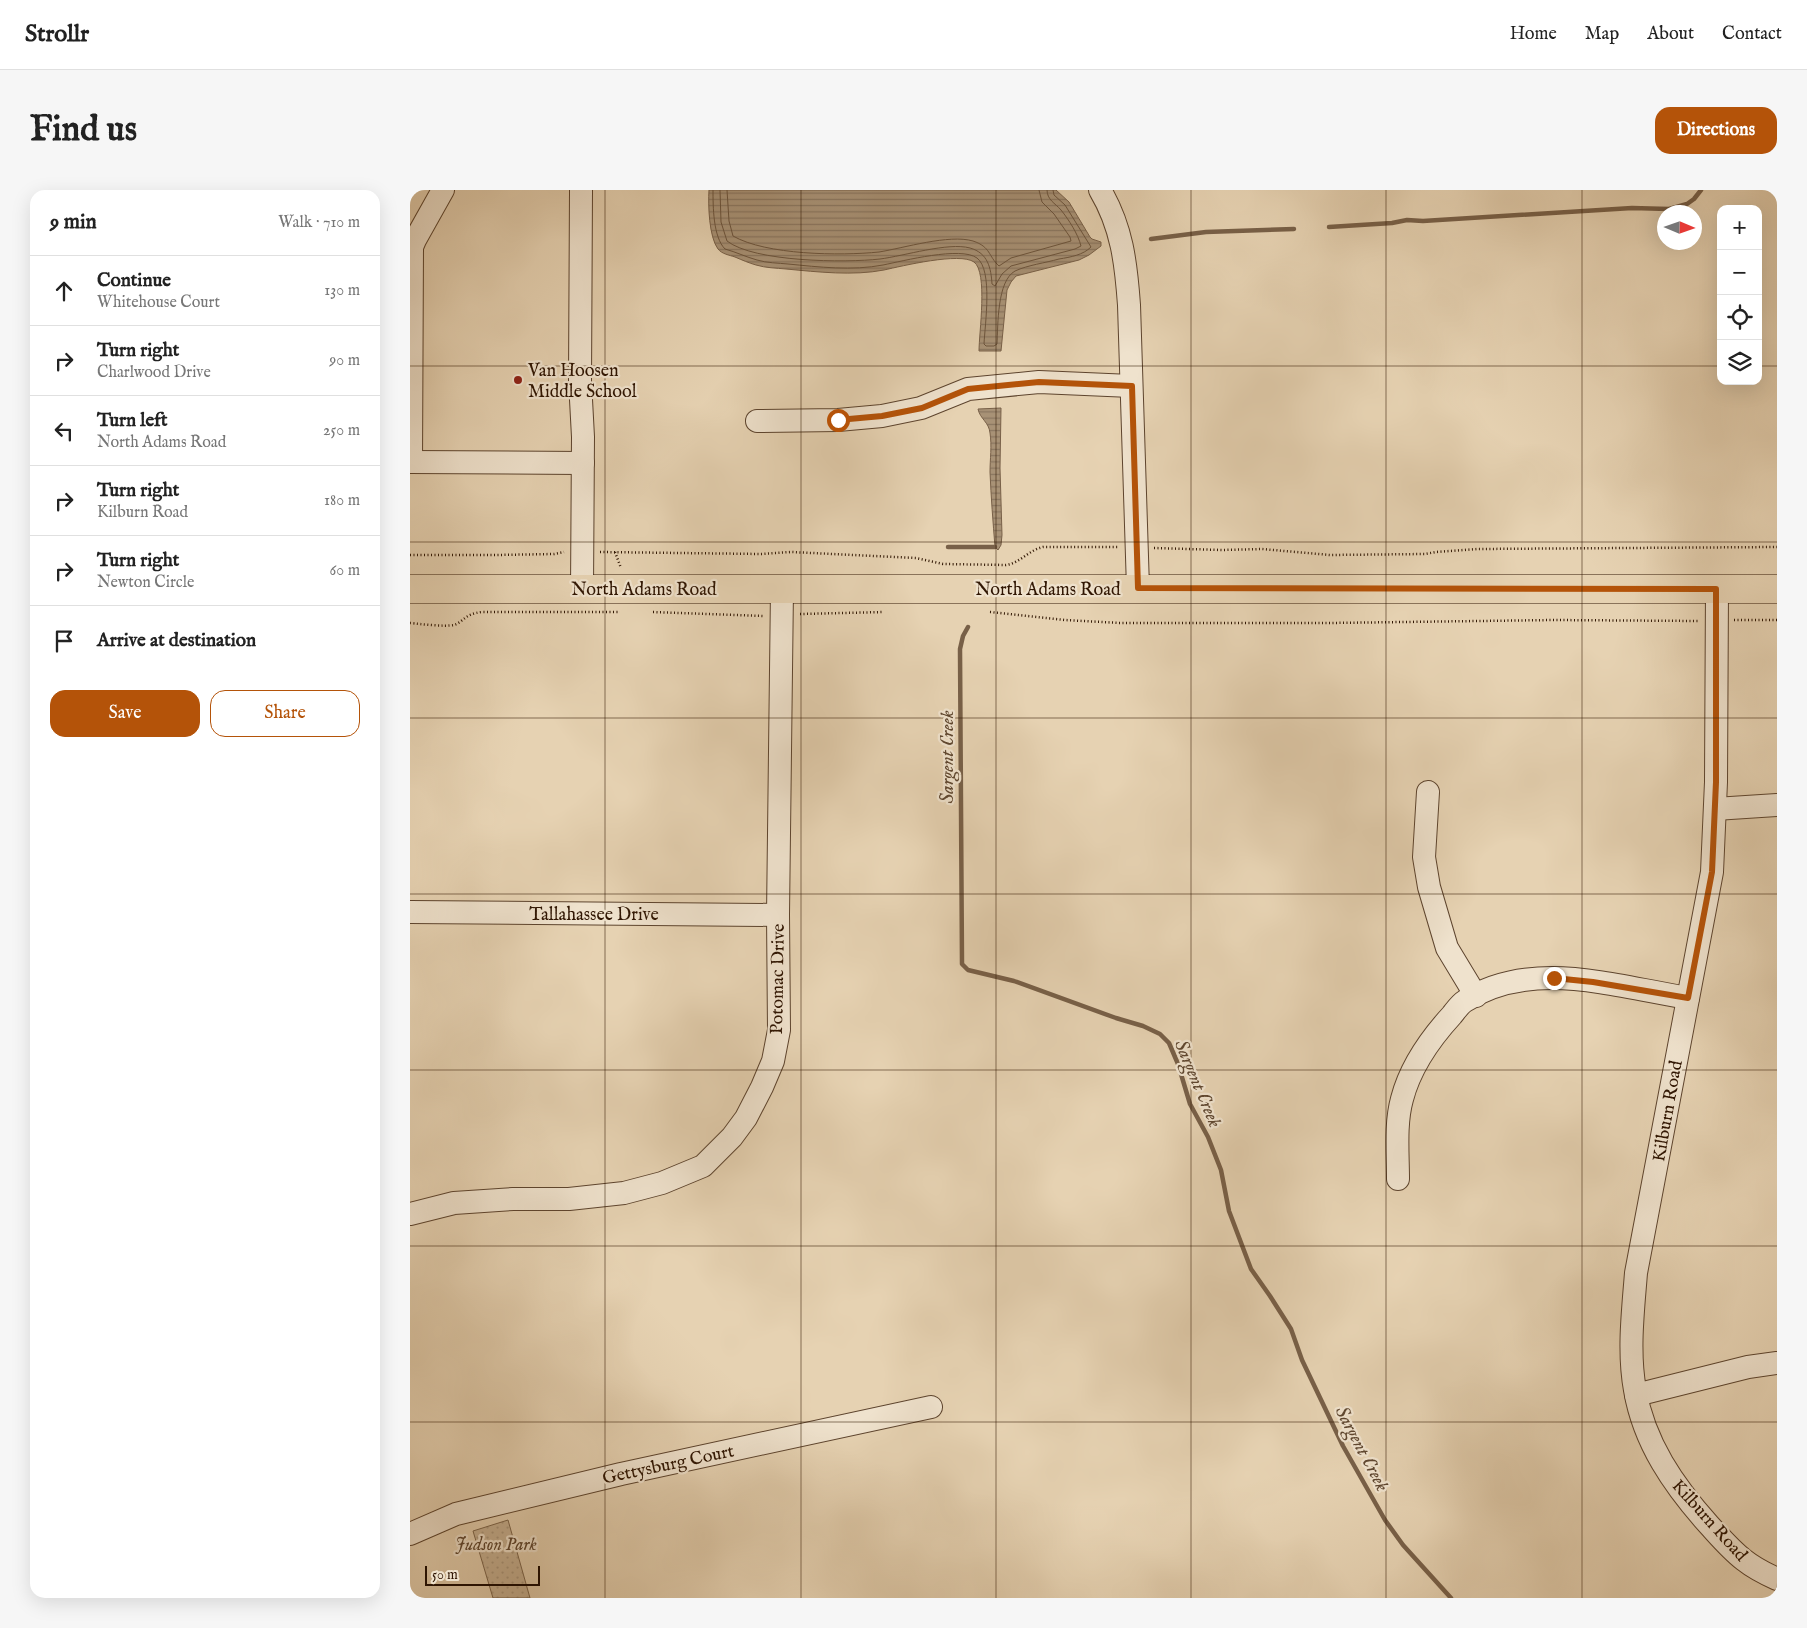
<!DOCTYPE html>
<meta charset="utf-8">
<style>
body{margin:0;font-family:"IM FELL English",serif;background:#f6f6f6;color:#222}
.controls{position:absolute;right:15px;top:15px;display:grid;overflow:hidden;border-radius:10px;box-shadow:0 5px 20px #0002}
.controls button{width:45px;height:45px;display:grid;place-items:center;padding:0;border:0;border-bottom:1px solid #e0e0e0;background:#fff;color:#222;font:25px sans-serif}
.compass{position:absolute;left:1247px;top:15px;width:45px;height:45px;border-radius:50%;background:#fff;box-shadow:0 5px 20px #0002;rotate:92deg}
.scale{position:absolute;left:15px;bottom:12px;width:115px;box-sizing:border-box;padding-left:5px;border:2px solid #2f1502;border-top:0;font-size:14px;line-height:18px;white-space:nowrap;color:#2f1502;-webkit-text-stroke:4px #efe2cd;paint-order:stroke}
.stop{position:absolute;width:15px;height:15px;margin:-11px;border:4px solid #b45309;border-radius:50%;background:#fff}
.stop.end{background:#b45309;border-color:#fff;box-shadow:0 1px 5px #0008}
.list{margin:0;padding:0;list-style:none}
h2{display:flex;justify-content:space-between;align-items:center;height:65px;margin:0;padding:0 20px;font-size:21px}
h2 small{font-size:16px;font-weight:400;color:#767676}
.list li{display:grid;grid-template-columns:32px 1fr auto;gap:15px;align-items:center;box-sizing:border-box;height:70px;padding:0 20px;border-top:1px solid #e0e0e0}
.list b{display:block;font-size:19px;white-space:nowrap}
.list p{margin:0;font-size:16px;white-space:nowrap;color:#767676}
.list em{font-size:16px;font-style:normal;color:#767676}
.actions{display:flex;gap:10px;padding:15px 20px}
.actions a{flex:1;padding:11px 0;border:1px solid #b45309;border-radius:15px;text-align:center;font-size:18px;color:#b45309}
.actions .main{background:#b45309;color:#fff}
.icon{flex:none;width:28px;height:28px;fill:none;stroke:currentColor;stroke-width:2;stroke-linecap:round;stroke-linejoin:round}
.map{position:relative;flex:none;width:1367px;height:1408px;overflow:hidden;border-radius:15px}
header{display:flex;align-items:center;gap:30px;box-sizing:border-box;height:70px;padding:0 25px;background:#fff;border-bottom:1px solid #e0e0e0}
header strong{font-size:24px}
nav{display:flex;gap:28px;margin-inline-start:auto;font-size:18px}
.intro{display:flex;align-items:center;justify-content:space-between;box-sizing:border-box;height:120px;padding:0 30px}
h1{margin:0;font-size:35px}
.button{padding:12px 22px;border-radius:15px;background:#b45309;color:#fff;font-size:18px;font-weight:700}
main{display:flex;gap:30px;padding:0 30px}
aside{flex:1;background:#fff;border-radius:15px;box-shadow:0 5px 20px #0002}
.map>svg:first-child{display:block}
</style>
<header>
<strong>Strollr</strong>
<nav><a>Home</a><a>Map</a><a>About</a><a>Contact</a></nav>
</header>
<div class="intro"><h1>Find us</h1><a class="button">Directions</a></div>
<main>
<aside>
<h2>9 min<small>Walk · 710 m</small></h2>
<ul class="list">
<li><svg class="icon" aria-label="ahead" viewBox="0 0 24 24"><path d="M12 20V5M6 11l6-6 6 6"/></svg><div><b>Continue</b><p>Whitehouse Court</p></div><em>130 m</em></li>
<li><svg class="icon" aria-label="right" viewBox="0 0 24 24"><path d="M7 20v-9h11M14 6l5 5-5 5"/></svg><div><b>Turn right</b><p>Charlwood Drive</p></div><em>90 m</em></li>
<li><svg class="icon" aria-label="left" viewBox="0 0 24 24"><path d="M17 20v-9H6M10 6l-5 5 5 5"/></svg><div><b>Turn left</b><p>North Adams Road</p></div><em>250 m</em></li>
<li><svg class="icon" aria-label="right" viewBox="0 0 24 24"><path d="M7 20v-9h11M14 6l5 5-5 5"/></svg><div><b>Turn right</b><p>Kilburn Road</p></div><em>180 m</em></li>
<li><svg class="icon" aria-label="right" viewBox="0 0 24 24"><path d="M7 20v-9h11M14 6l5 5-5 5"/></svg><div><b>Turn right</b><p>Newton Circle</p></div><em>60 m</em></li>
<li><svg class="icon" aria-label="arrive" viewBox="0 0 24 24"><path d="M6 21V4h12l-3 4 3 4H6"/></svg><div><b>Arrive at destination</b></div></li>
</ul>
<div class="actions"><a class="main">Save</a><a>Share</a></div>
</aside>
<div class="map">
<svg width="1367" height="1408" viewBox="0 0 1367 1408">
<defs>
<pattern id="park-dots" width="8" height="8" patternUnits="userSpaceOnUse" patternTransform="scale(1.25)"><rect width="8" height="8" fill="#c7b294"/><path d="M2 2h.1M6 6h.1" fill="none" stroke="#ab987e" stroke-width="1.8" stroke-linecap="round"/></pattern>
<pattern id="water-rules" width="6" height="5" patternUnits="userSpaceOnUse" patternTransform="scale(1.25)"><rect width="6" height="5" fill="#a89276"/><path d="M0 2.5h6" fill="none" stroke="#89765f"/></pattern>
</defs>
<rect width="100%" height="100%" fill="#e6d2b2"/>
<filter id="stains"><feTurbulence type="fractalNoise" baseFrequency=".004" numOctaves="4"/><feColorMatrix values="0 0 0 0 .2 0 0 0 0 .09 0 0 0 0 .02 0 0 0 .5 -.17"/></filter>
<radialGradient id="worn" r=".72"><stop offset=".6" stop-color="#630" stop-opacity="0"/><stop offset="1" stop-color="#630" stop-opacity=".3"/></radialGradient>
<polygon fill="url(#park-dots)" stroke="#7b644b" points="98,1330 120,1408 83,1408 63,1341"/>
<g fill="url(#water-rules)" stroke="#786048">
<path d="M299,0H646L659,12L680,47L682,49L691,52V56L679,65L669,70L606,86L601,92L597,100L591,161H569C569,143 578,82 564,72C550,62 492,76 474,80C443,86 408,82 376,79C366,78 356,78 346,75C339,73 332,70 325,67C319,65 312,64 308,59C299,47 298,15 299,0Z"/>
<path d="M591,218L590,278L592,345L591,355L588,360L585,357C583,332 581,307 580,282C580,269 582,256 580,243C579,232 570,229 568,219Z"/>
</g>
<g fill="none" stroke-linecap="round" stroke-linejoin="round">
<g stroke="#6c543c" stroke-width="1">
<path d="M303,0C303,16 303,47 315,59C326,62 336,67 347,70C357,73 368,73 378,74C409,77 442,81 473,75C493,71 551,56 567,68C583,80 575,134 574,154L576,156H584L587,154C588,135 587,91 605,81C618,75 635,73 649,69C661,67 673,65 681,57L655,15L644,5L643,0"/>
<path d="M310,0L311,32L317,51C344,72 435,73 470,69C494,66 538,52 560,58C578,63 581,78 582,94L585,96L592,84L601,76L665,59L671,56C668,44 659,30 651,20C645,13 637,10 637,0"/>
<path d="M317,0L319,31L323,46C356,65 430,66 469,62C494,58 539,44 563,51C581,57 578,66 589,76L601,68L661,51L660,47L644,24L632,12L629,0"/>
</g>
<g stroke="#786048" stroke-width="4.5">
<polyline points="919,37 982,33 997,30 1013,31 1222,18 1259,19 1277,14 1284,9 1291,0"/>
<polyline points="741,49 796,42 884,39"/>
<polyline points="538,357 585,357"/>
<polyline points="558,437 553,446 550,459 552,774 558,780 604,791 706,828 733,836 750,844 759,853 768,874 780,914 798,947 811,980 819,1021 841,1079 860,1106 881,1139 892,1170 913,1214 933,1256 975,1330 993,1355 1041,1408"/>
</g>
<g stroke="#5d442e" stroke-width="24">
<g id="minor">
<polyline points="171,0 170,191 173,247 172,399"/>
<path d="M690,0C712,37 716,73 719,115L728,398"/>
<polyline points="347,231 428,230 472,226 511,218 558,199 629,192 721,196"/>
<polyline points="0,272 173,273"/>
<polyline points="1,272 2,57 5,50 33,0"/>
<path d="M1307,399L1306,592L1302,682L1226,1083C1223,1121 1218,1162 1225,1200C1234,1253 1264,1296 1299,1335C1310,1347 1321,1360 1334,1370C1344,1378 1356,1384 1367,1389"/>
<polyline points="1018,602 1014,667 1019,697 1037,758 1066,806"/>
<polyline points="1305,619 1367,615"/>
<polyline points="0,722 368,725"/>
<path d="M988,989C988,964 985,934 992,909C1000,878 1020,849 1042,825C1046,820 1050,814 1055,811C1081,794 1112,788 1142,788C1184,788 1236,801 1278,808"/>
<polyline points="0,1024 44,1013 103,1009 159,1009 214,1003 252,993 293,976 322,947 336,928 352,897 363,871 369,840 368,725 372,399"/>
<polyline points="1226,1205 1338,1177 1367,1173"/>
<polyline points="0,1344 46,1324 211,1284 521,1217"/>
</g>
</g>
<g stroke="#2f1502" stroke-width="29">
<polyline id="major" points="0,399 1367,399"/>
</g>
<g stroke="#2f1502" stroke-width="2.5" stroke-dasharray="1 2.5" stroke-linecap="butt">
<polyline points="744,358 812,360 852,359 920,365 1015,364 1026,362 1068,359 1367,357"/>
<path d="M190,362L351,364L381,362L506,368L533,374L596,375C610,373 619,360 633,357H709"/>
<polyline points="205,362 211,378"/>
<polyline points="0,365 87,365 144,364 154,362"/>
<polyline points="243,422 354,426"/>
<polyline points="580,422 655,430 711,433 919,433 1143,430 1289,431"/>
<polyline points="390,424 474,422"/>
<polyline points="1324,430 1367,430"/>
<path d="M0,433C10,434 35,437 44,435C55,431 54,424 72,422H210"/>
</g>
<use href="#minor" stroke="#efe2cd" stroke-width="22"/>
<use href="#major" stroke="#e6d2b2" stroke-width="28"/>
</g>
<g fill="none" stroke-linecap="round" stroke-linejoin="round">
<polyline stroke="#b45309" stroke-width="6" points="428,230 472,226 512,218 558,199 629,192 722,196 728,398 1306,399 1306,592 1302,682 1278,808 1183,792 1144,788"/>
</g>
<path fill="none" stroke="#2f1502" stroke-width="1" stroke-opacity="0.55" d="M195,0V1408M391,0V1408M586,0V1408M781,0V1408M976,0V1408M1172,0V1408M0,176H1311M1348,176H1367M0,352H1367M0,528H1367M0,704H1367M0,880H1367M0,1056H1367M0,1232H1367"/>
<circle fill="#8f2418" stroke="#efe2cd" stroke-width="2" cx="108" cy="190" r="5"/>
<g text-anchor="middle" stroke-width="4.5" stroke-linejoin="round" paint-order="stroke">
<g font-size="18" fill="#2f1502" stroke="#efe2cd" text-anchor="start">
<text x="118" y="186">Van Hoosen<tspan x="118" dy="21">Middle School</tspan></text>
</g>
<g font-size="18" fill="#2f1502" stroke="#efe2cd">
<text x="234" y="405">North Adams Road</text>
<text x="638" y="405">North Adams Road</text>
<text x="184" y="730">Tallahassee Drive</text>
<text transform="translate(367 789) rotate(-89)" y="6">Potomac Drive</text>
<text transform="translate(1257 921) rotate(-80)" y="6">Kilburn Road</text>
<text transform="translate(258 1274) rotate(-12)" y="6">Gettysburg Court</text>
<text transform="translate(1300 1330) rotate(48)" y="6">Kilburn Road</text>
</g>
<g font-size="18" font-style="italic" fill="#5d442e" stroke="#efe2cd">
<text x="86" y="1360">Judson Park</text>
</g>
<g font-size="19" font-style="italic" fill="#5f4730" stroke="#efe2cd">
<text transform="translate(536 567) rotate(-90)" y="7">Sargent Creek</text>
<text transform="translate(789 893) rotate(67)" y="7">Sargent Creek</text>
<text transform="translate(953 1258) rotate(62)" y="7">Sargent Creek</text>
</g>
</g>
<rect width="100%" height="100%" filter="url(#stains)"/>
<rect width="100%" height="100%" fill="url(#worn)"/>
</svg>
<div class="controls">
<button>+</button>
<button>−</button>
<button><svg class="icon" aria-label="locate" viewBox="0 0 24 24"><circle cx="12" cy="12" r="6"/><path d="M12 2v4M12 18v4M2 12h4M18 12h4"/></svg></button>
<button><svg class="icon" aria-label="layers" viewBox="0 0 24 24"><path d="M12 4l9 5-9 5-9-5zM3 14l9 5 9-5"/></svg></button>
</div>
<svg class="compass" viewBox="-18 -18 36 36"><path d="M0-13l5 13h-10z" fill="#e53935"/><path d="M0 13l5-13h-10z" fill="#767676"/></svg>
<div class="scale">50 m</div>
<div class="stop" style="left:428px;top:230px"></div>
<div class="stop end" style="left:1144px;top:788px"></div>
</div>
</main>
